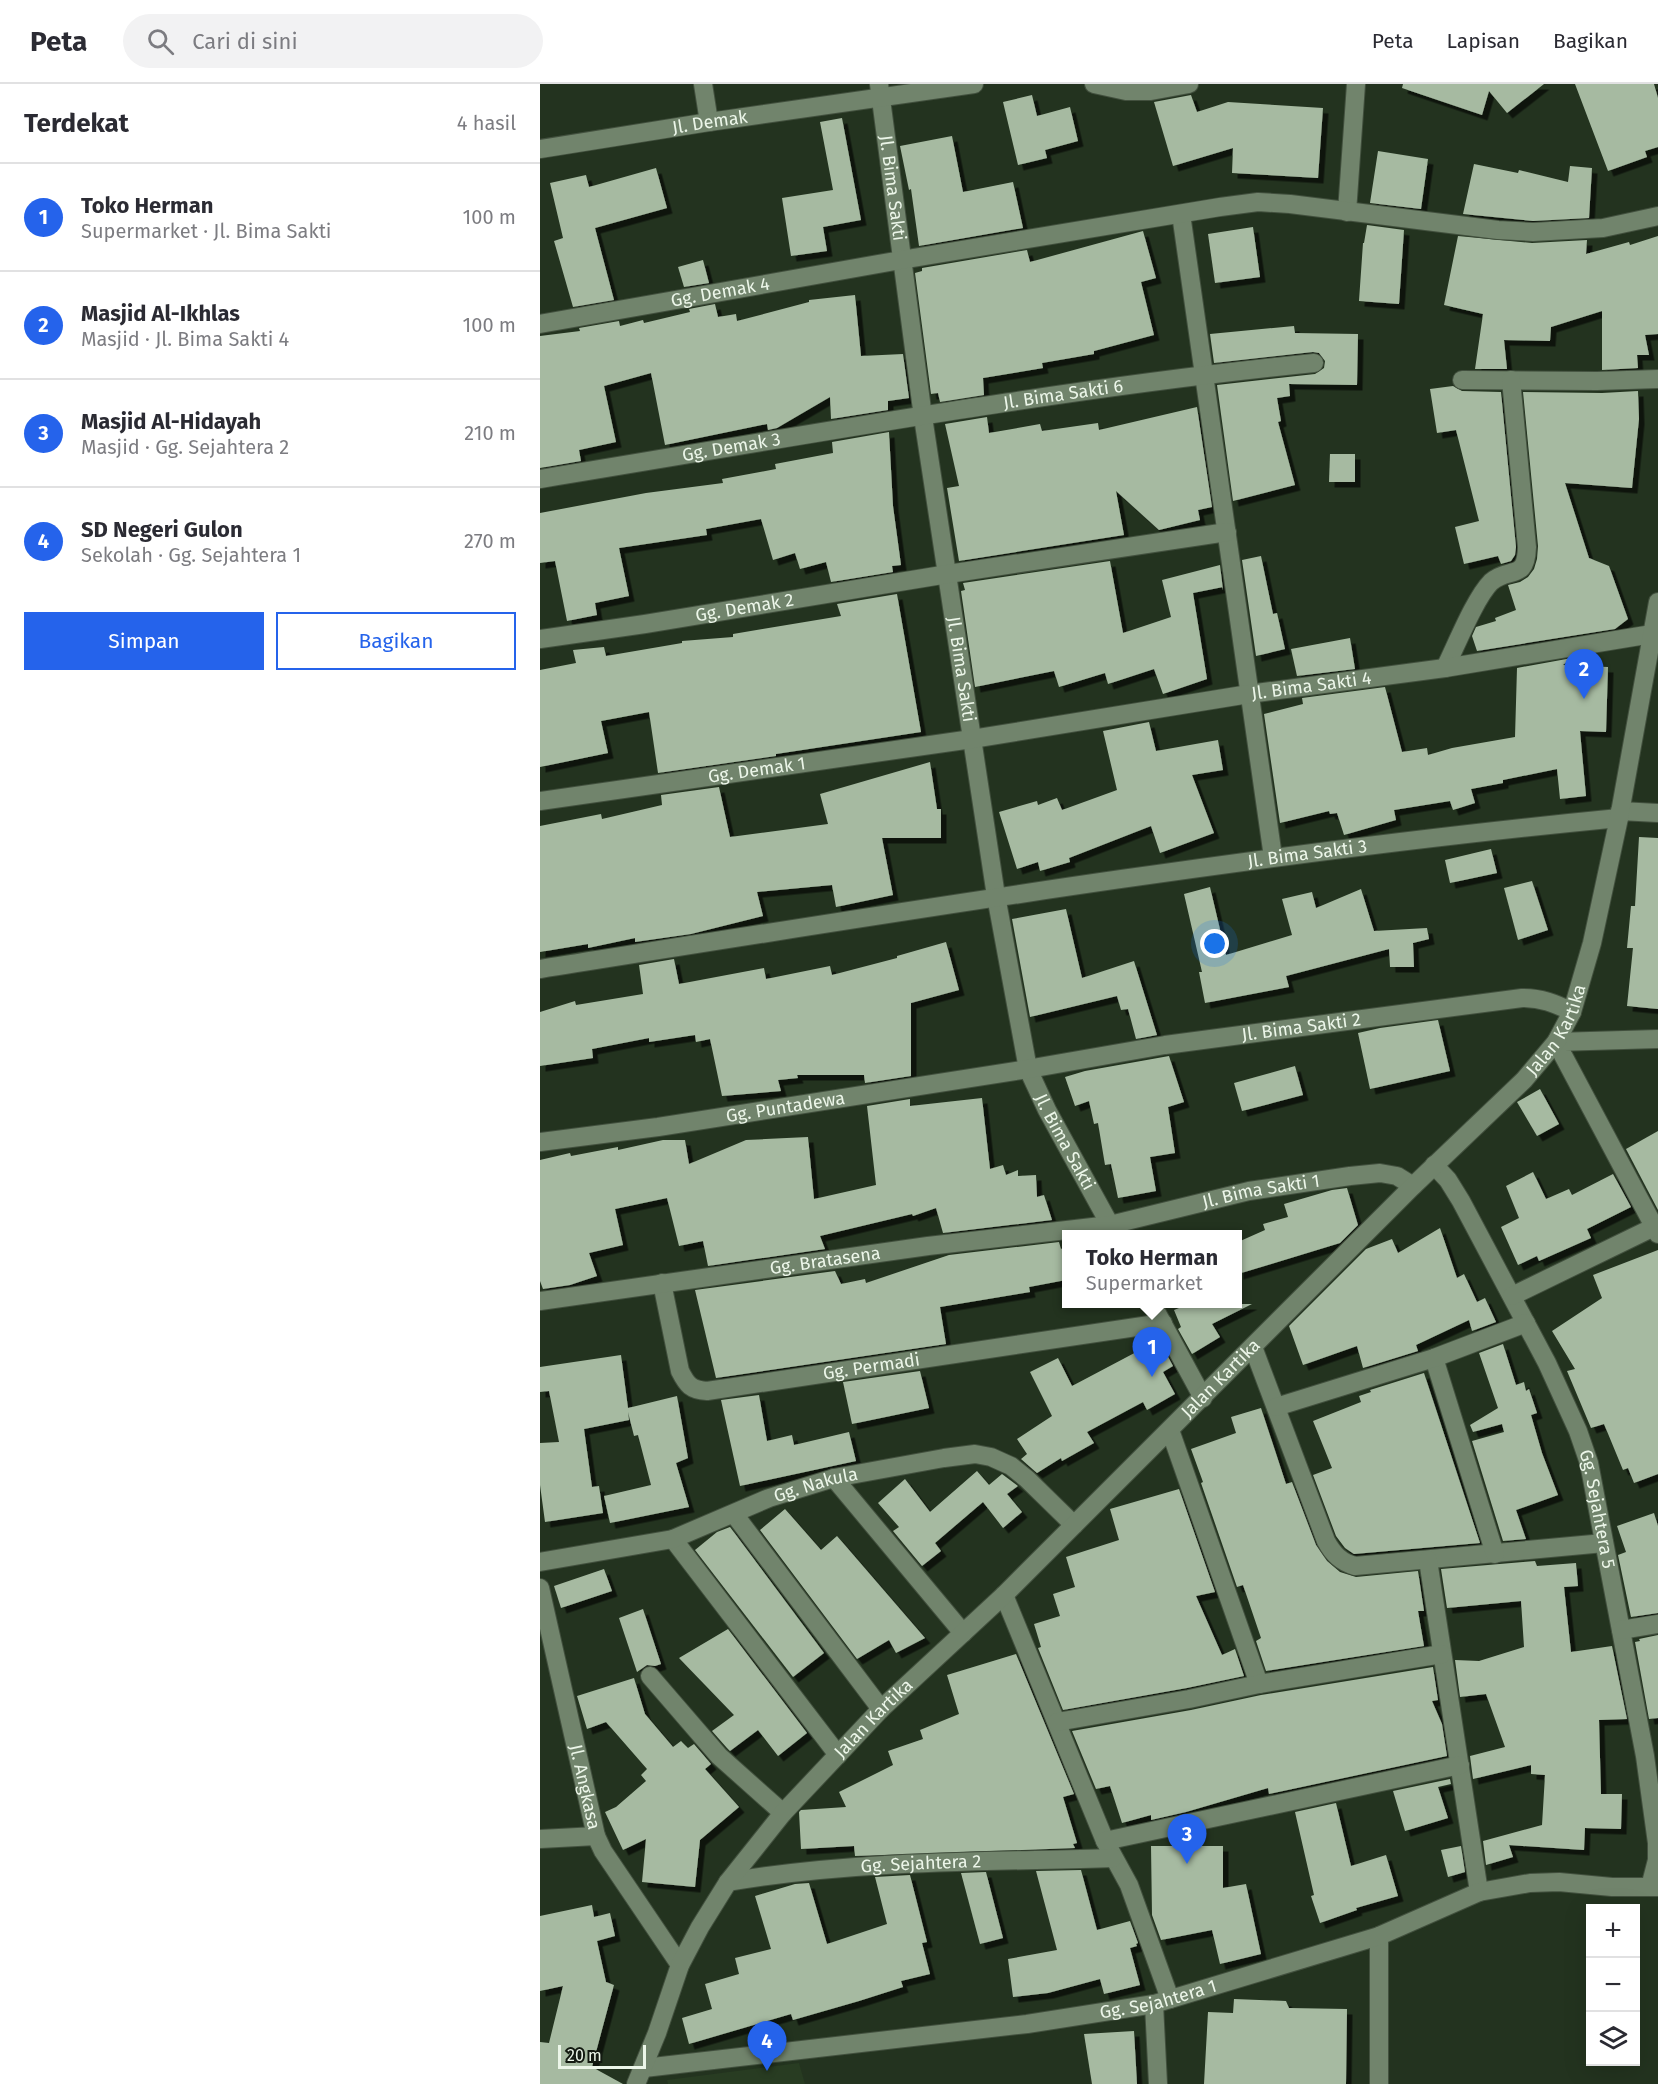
<!DOCTYPE html>
<html lang="id">
<meta charset="utf-8">
<style>
body{margin:0;font-family:"Fira Sans",sans-serif;background:#f2f2f3;color:#2b2b33}
.controls{position:absolute;right:18px;bottom:18px;display:grid;overflow:hidden;border-radius:0px;box-shadow:0 6px 24px #0002}
.controls button{width:54px;height:54px;display:grid;place-items:center;padding:0;border:0;border-bottom:2px solid #e1e1e2;background:#fff;color:#2b2b33;font:30px sans-serif}
.scale{position:absolute;left:18px;bottom:15px;width:88px;box-sizing:border-box;padding-left:6px;border:3px solid #ecf6e9;border-top:0;font-size:16px;line-height:21px;white-space:nowrap;color:#ecf6e9;-webkit-text-stroke:4px #121910;paint-order:stroke}
.you{position:absolute;left:675px;top:860px;width:21px;height:21px;margin:-15px;border:4px solid #fff;border-radius:50%;background:#1a73e8;box-shadow:0 0 0 9px #1a73e833}
.badge{display:grid;place-items:center;width:39px;height:39px;border-radius:50%;background:#2563eb;color:#fff;font-size:20px;font-weight:700}
.pin{position:absolute;translate:-50% -50px;filter:drop-shadow(0 2px 3px #0008)}
.pin::after{content:'';position:absolute;top:32px;width:21px;height:18px;background:inherit;clip-path:polygon(0 0,100% 0,50% 100%)}
.popup{position:absolute;left:522px;top:1146px;width:180px;height:78px;box-sizing:border-box;display:grid;place-content:center;border-radius:0px;background:#fff;filter:drop-shadow(0 2px 4px #0005);font-size:20px;white-space:nowrap;color:#7c7c81}
.popup b{font-size:22px;color:#2b2b33}
.popup::after{content:'';position:absolute;left:50%;top:100%;margin-left:-12px;border:12px solid transparent;border-top-color:#fff}
.list{margin:0;padding:0;list-style:none}
h2{display:flex;justify-content:space-between;align-items:center;height:78px;margin:0;padding:0 24px;font-size:26px}
h2 small{font-size:20px;font-weight:400;color:#7c7c81}
.list li{display:grid;grid-template-columns:39px 1fr auto;gap:18px;align-items:center;box-sizing:border-box;height:108px;padding:0 24px;border-top:2px solid #e1e1e2}
.list b{display:block;font-size:22px;white-space:nowrap}
.list p{margin:0;font-size:20px;white-space:nowrap;color:#7c7c81}
.list em{font-size:20px;font-style:normal;color:#7c7c81}
.actions{display:flex;gap:12px;padding:18px 24px}
.actions a{flex:1;padding:14px 0;border:2px solid #2563eb;border-radius:0px;text-align:center;font-size:21px;color:#2563eb}
.actions .main{background:#2563eb;color:#fff}
.icon{flex:none;width:33px;height:33px;fill:none;stroke:currentColor;stroke-width:2;stroke-linecap:round;stroke-linejoin:round}
.map{position:relative;flex:none;width:1118px;height:2000px;overflow:hidden}
header{display:flex;align-items:center;gap:36px;box-sizing:border-box;height:84px;padding:0 30px;background:#fff;border-bottom:2px solid #e1e1e2}
header strong{font-size:28px}
nav{display:flex;gap:33px;margin-inline-start:auto;font-size:21px}
.search{width:420px;height:54px;background:#f2f2f3;display:flex;align-items:center;gap:15px;box-sizing:border-box;padding:0 21px;border-radius:33px;color:#7c7c81;font-size:22px}
main{display:flex}
aside{flex:1;background:#fff}
.map>svg:first-child{display:block}
</style>
<header>
<strong>Peta</strong>
<div class="search"><svg class="icon" aria-label="search" viewBox="0 0 24 24"><circle cx="10" cy="10" r="6"/><path d="M15 15l6 6"/></svg>Cari di sini</div>
<nav><a>Peta</a><a>Lapisan</a><a>Bagikan</a></nav>
</header>
<main>
<aside>
<h2>Terdekat<small>4 hasil</small></h2>
<ul class="list">
<li><span class="badge">1</span><div><b>Toko Herman</b><p>Supermarket · Jl. Bima Sakti</p></div><em>100 m</em></li>
<li><span class="badge">2</span><div><b>Masjid Al-Ikhlas</b><p>Masjid · Jl. Bima Sakti 4</p></div><em>100 m</em></li>
<li><span class="badge">3</span><div><b>Masjid Al-Hidayah</b><p>Masjid · Gg. Sejahtera 2</p></div><em>210 m</em></li>
<li><span class="badge">4</span><div><b>SD Negeri Gulon</b><p>Sekolah · Gg. Sejahtera 1</p></div><em>270 m</em></li>
</ul>
<div class="actions"><a class="main">Simpan</a><a>Bagikan</a></div>
</aside>
<div class="map">
<svg width="1118" height="2000" viewBox="0 0 1118 2000">
<defs>
<filter id="shadow"><feDropShadow dx="5.5" dy="5.5" stdDeviation="0" flood-color="#0009"/></filter>
</defs>
<rect width="100%" height="100%" fill="#23331f"/>
<polygon fill="#283c22" points="259,1979 265,2000 128,2000 127,1996"/>
<g fill="#a6baa1" filter="url(#shadow)">
<polygon points="863,0 1004,0 967,29 949,7 942,31 862,4"/>
<polygon points="1035,0 1114,0 1118,14 1118,63 1105,67 1107,73 1068,87"/>
<polygon points="492,11 497,32 530,23 538,57 505,66 507,74 478,81 463,18"/>
<polygon points="651,11 657,28 688,18 783,24 778,94 692,89 693,64 633,82 614,18"/>
<polygon points="302,34 321,136 283,143 287,167 251,172 242,114 293,106 280,38"/>
<polygon points="412,52 423,108 473,98 483,144 379,162 371,105 369,106 360,62"/>
<polygon points="838,67 888,75 881,125 830,119"/>
<polygon points="934,80 978,89 979,86 1028,98 1030,82 1052,84 1049,134 993,137 923,130"/>
<polygon points="116,84 127,124 55,144 74,216 33,223 14,157 23,154 10,99 46,91 49,103"/>
<polygon points="827,141 864,146 859,220 819,217 823,159 824,159"/>
<polygon points="713,143 720,193 675,199 668,150"/>
<polygon points="603,147 616,194 601,198 614,251 554,267 554,270 502,279 503,284 443,294 444,311 400,318 398,309 391,310 375,189 382,187 382,184 487,166 490,178"/>
<polygon points="918,152 992,159 1047,156 1046,170 1089,158 1090,161 1118,152 1118,250 1105,251 1109,271 1097,271 1098,284 1062,286 1062,227 1011,243 1010,257 964,256 967,285 935,285 943,230 904,221"/>
<polygon points="163,176 169,199 144,203 138,183"/>
<polygon points="315,211 321,272 363,270 369,314 348,317 348,326 291,335 290,313 237,344 228,346 227,340 125,361 111,289 64,302 76,358 39,366 41,377 0,384 0,252 40,247 39,244 79,237 80,242 103,236 104,239 150,228 149,225 175,220 178,233 196,230 197,237 269,218 269,216"/>
<polygon points="754,242 755,249 818,250 817,301 749,300 750,312 737,314 741,337 738,338 755,401 693,417 677,301 775,290 784,284 785,277 779,269 773,268 674,279 670,250"/>
<polygon points="913,302 922,307 961,308 976,463 975,471 971,477 961,480 958,472 924,480 915,443 939,437 916,346 897,349 890,305"/>
<polygon points="1098,307 1099,335 1092,404 1025,399 1049,474 1069,482 1088,535 1075,545 937,567 932,552 936,543 956,537 955,534 976,526 968,501 980,498 988,493 994,485 997,475 998,462 983,308 1062,309"/>
<polygon points="657,323 672,423 658,426 660,436 619,446 576,407 584,451 419,477 407,404 419,402 405,340 447,333 449,349 500,340 502,347 558,339 559,346"/>
<polygon points="349,348 353,422 361,481 352,482 353,488 291,498 286,478 260,485 255,469 233,476 221,435 166,445 167,451 79,464 89,512 55,519 57,531 27,537 15,477 0,479 0,429 106,409 183,399 182,395 236,385 235,380 293,369 292,358"/>
<polygon points="790,370 815,370 815,398 789,398"/>
<polygon points="721,472 733,530 737,529 745,565 716,572 702,476"/>
<polygon points="570,477 583,549 631,533 622,496 680,481 683,506 683,503 653,509 667,595 623,610 614,585 568,600 565,589 519,603 514,587 435,603 421,507 425,506 423,499"/>
<polygon points="357,510 381,648 236,670 236,672 118,689 109,628 61,637 68,669 0,683 0,586 36,579 33,566 64,563 66,572 142,559 142,557 193,553 193,550 301,532 297,520"/>
<polygon points="810,554 815,585 757,592 751,565"/>
<polygon points="1032,574 1023,581 1068,583 1066,648 1040,647 1046,712 1020,715 1017,685 963,696 963,699 931,705 935,719 913,726 910,717 854,726 856,736 804,751 797,729 790,730 789,727 740,739 724,630 763,620 762,614 845,603 862,668 887,664 888,671 912,664 975,653 977,584"/>
<polygon points="609,638 616,667 678,656 683,686 652,691 674,749 620,769 611,742 529,774 530,778 500,787 498,778 477,785 459,728 497,717 498,721 517,714 522,726 577,706 563,647"/>
<polygon points="390,678 397,725 401,725 401,754 342,754 353,811 296,823 292,801 217,808 223,832 151,850 95,858 95,854 48,864 48,860 0,868 0,742 61,730 62,735 122,721 121,711 179,703 190,753 288,740 280,710"/>
<polygon points="1099,753 1118,754 1118,925 1087,922 1093,864 1087,864 1091,822 1095,822"/>
<polygon points="951,765 957,789 910,799 905,776"/>
<polygon points="992,797 1008,846 978,856 964,804"/>
<polygon points="670,803 686,871 752,851 742,815 772,808 776,824 821,805 834,847 887,844 889,855 873,859 874,883 850,883 849,865 746,892 749,903 665,919 659,888 662,888 644,810"/>
<polygon points="526,825 542,894 594,877 617,951 596,955 588,925 581,926 577,912 490,933 472,835"/>
<polygon points="406,858 419,906 371,919 371,992 325,999 324,991 257,991 258,994 238,996 241,1007 182,1012 170,955 156,958 155,951 109,958 109,954 52,965 53,974 0,982 0,928 35,917 36,921 103,910 99,881 134,875 139,900 224,884 226,895 290,882 292,891 357,874 357,872"/>
<polygon points="898,936 910,987 830,1005 818,949 840,944"/>
<polygon points="629,972 644,1018 628,1023 635,1069 610,1073 616,1107 578,1114 571,1080 565,1081 558,1039 554,1040 549,1017 535,1022 525,993 545,987"/>
<polygon points="755,982 763,1011 702,1027 694,999"/>
<polygon points="1000,1005 1019,1040 997,1052 977,1018"/>
<polygon points="442,1014 450,1085 463,1081 466,1091 478,1086 478,1092 496,1091 497,1113 504,1111 512,1136 403,1149 396,1124 373,1132 372,1130 280,1152 285,1165 168,1182 163,1157 139,1162 127,1114 75,1125 83,1161 49,1169 57,1192 30,1201 3,1205 0,1197 0,1076 30,1069 31,1072 78,1063 78,1066 123,1056 145,1056 149,1080 206,1056 268,1053 274,1115 336,1101 327,1022 370,1015 370,1022"/>
<polygon points="1118,1047 1118,1126 1086,1065"/>
<polygon points="993,1088 1006,1115 1029,1105 1032,1111 1073,1090 1091,1123 1047,1145 1051,1154 999,1177 997,1172 978,1181 961,1143 979,1134 966,1102"/>
<polygon points="807,1104 818,1141 800,1159 698,1190 698,1158 725,1146 723,1140 748,1133 744,1120 792,1106"/>
<polygon points="900,1144 917,1194 924,1190 937,1218 945,1214 956,1238 932,1247 929,1236 876,1261 878,1267 823,1284 817,1262 763,1281 749,1242 826,1165 852,1155 858,1169"/>
<polygon points="519,1158 521,1165 526,1163 526,1196 489,1203 490,1208 400,1223 406,1260 176,1294 155,1206 295,1187 301,1200 325,1195 326,1199 409,1171"/>
<polygon points="1118,1166 1118,1390 1094,1399 1088,1384 1083,1386 1064,1340 1051,1344 1027,1287 1035,1285 1012,1247 1062,1214 1053,1191"/>
<polygon points="649,1220 712,1220 672,1240 680,1253 652,1270 638,1245 641,1243 634,1226"/>
<polygon points="619,1256 633,1282 623,1288 635,1310 607,1326 603,1318 547,1348 554,1359 522,1377 521,1374 497,1389 481,1375 487,1370 477,1355 512,1332 490,1288 518,1274 532,1302"/>
<polygon points="963,1260 976,1301 984,1298 986,1307 989,1305 997,1329 991,1331 1002,1369 1018,1411 976,1426 986,1455 963,1457 932,1357 964,1348 962,1340 933,1348 930,1341 958,1324 939,1269"/>
<polygon points="81,1271 88,1324 137,1312 148,1374 136,1379 149,1423 70,1439 64,1412 111,1401 98,1351 94,1352 88,1328 89,1336 44,1345 52,1403 59,1402 63,1429 5,1438 0,1401 0,1359 19,1358 9,1307 0,1308 0,1283"/>
<polygon points="380,1287 389,1324 312,1340 303,1298"/>
<polygon points="884,1289 940,1459 814,1470 805,1464 796,1452 773,1391 792,1384 773,1337 821,1318 819,1312 831,1308 830,1306"/>
<polygon points="219,1311 227,1357 252,1351 254,1361 309,1348 316,1377 200,1402 181,1316"/>
<polygon points="721,1324 746,1400 752,1398 776,1461 787,1477 800,1488 816,1493 878,1487 884,1527 878,1527 884,1562 726,1587 716,1557 721,1554 703,1501 697,1503 661,1399 663,1398 651,1365 696,1349 691,1333"/>
<polygon points="437,1387 449,1401 462,1390 478,1402 467,1410 482,1428 463,1444 443,1418 395,1459 401,1467 382,1482 353,1447 359,1443 338,1419 365,1395 390,1428"/>
<polygon points="639,1405 675,1508 656,1512 682,1571 695,1565 704,1592 647,1604 523,1626 498,1564 501,1563 494,1540 520,1532 513,1510 535,1503 526,1473 579,1456 570,1425"/>
<polygon points="245,1425 281,1466 297,1452 385,1554 356,1569 349,1556 317,1575 220,1446"/>
<polygon points="1114,1429 1118,1442 1118,1529 1091,1533 1078,1471 1086,1468 1077,1442"/>
<polygon points="190,1443 284,1569 253,1593 155,1466 177,1448"/>
<polygon points="995,1477 997,1482 1036,1479 1038,1502 1024,1503 1031,1568 1072,1562 1087,1635 1059,1636 1061,1710 1082,1710 1081,1745 1045,1744 1044,1766 969,1761 973,1773 946,1781 943,1757 1002,1741 1005,1691 991,1690 991,1681 933,1695 930,1672 965,1663 946,1610 920,1613 915,1576 939,1577 984,1563 981,1517 907,1524 901,1485"/>
<polygon points="64,1485 72,1507 21,1524 14,1502"/>
<polygon points="103,1525 121,1580 115,1582 107,1581 97,1588 79,1534"/>
<polygon points="188,1545 267,1649 238,1672 218,1646 190,1667 187,1664 172,1647 194,1631 139,1574"/>
<polygon points="1118,1551 1118,1634 1109,1635 1095,1558 1100,1557 1099,1555"/>
<polygon points="476,1570 534,1710 523,1713 537,1759 533,1760 535,1764 315,1772 314,1762 261,1765 259,1728 261,1726 306,1723 299,1708 353,1681 348,1667 383,1655 380,1646 419,1630 407,1591"/>
<polygon points="893,1583 898,1616 892,1617 902,1640 907,1672 729,1710 728,1704 646,1728 611,1736 611,1731 582,1739 570,1702 556,1705 532,1647 651,1626 721,1611"/>
<polygon points="94,1594 105,1630 133,1663 141,1657 148,1664 154,1660 171,1680 165,1685 199,1723 160,1756 155,1803 102,1798 106,1755 83,1766 65,1728 76,1723 106,1697 101,1691 107,1685 66,1638 47,1645 37,1612"/>
<polygon points="910,1695 911,1700 898,1703 908,1734 865,1747 853,1707"/>
<polygon points="796,1719 811,1782 846,1771 858,1812 816,1824 817,1826 780,1839 771,1812 774,1811 755,1728"/>
<polygon points="611,1762 683,1762 683,1804 706,1800 721,1870 680,1880 672,1846 621,1856 612,1831"/>
<polygon points="921,1762 925,1788 908,1793 901,1766"/>
<polygon points="541,1786 557,1846 590,1837 598,1859 596,1860 597,1862 590,1864 600,1901 564,1910 560,1895 508,1909 473,1913 468,1875 517,1866 496,1787"/>
<polygon points="446,1788 463,1854 440,1860 421,1789"/>
<polygon points="370,1791 387,1858 382,1859 390,1890 361,1897 363,1903 319,1917 253,1936 251,1930 149,1960 142,1934 172,1925 165,1900 199,1890 195,1874 231,1865 215,1812 255,1800 269,1799 287,1860 347,1840 335,1793"/>
<polygon points="52,1821 54,1833 70,1829 75,1852 57,1857 66,1898 74,1901 52,1983 83,2000 0,2000 0,1958 9,1959 23,1902 0,1907 0,1832"/>
<polygon points="694,1915 746,1917 749,1924 807,1925 806,2000 664,2000 668,1928 693,1929"/>
<polygon points="594,1947 597,2000 552,2000 544,1950"/>
</g>
<g fill="none" stroke-linecap="round" stroke-linejoin="round">
<g stroke="#42503e" stroke-width="20">
<g id="street">
<polyline points="163,0 169,38"/>
<path id="s1" d="M339,0L383,333L456,812L488,985L507,1026L575,1150"/>
<polyline points="554,0 586,7 611,7 649,0"/>
<path id="s2" d="M0,65L169,38L434,0"/>
<polyline points="807,128 816,0"/>
<polyline points="641,130 733,773"/>
<path id="s3" d="M0,240L361,176L680,123L718,118L750,120L958,146L993,148L1063,144L1118,132"/>
<polyline points="922,296 1057,297 1118,295"/>
<path id="s4" d="M0,395C257,353 515,305 774,279"/>
<path id="s5" d="M0,555L105,540L408,490L687,448"/>
<path d="M905,584C916,562 935,514 951,498C969,482 986,498 987,463L971,296"/>
<path id="s6" d="M0,717L432,655L709,610L905,584L1112,550"/>
<polyline points="1080,727 1118,729"/>
<path id="s7" d="M0,885C359,828 717,769 1079,734"/>
<polyline points="1118,955 1016,958 1118,1150"/>
<path id="s8" d="M0,1058L118,1043L488,985L625,961L982,914C1001,914 1015,919 1032,928"/>
<path id="s9" d="M894,1081L908,1096L921,1117L1007,1279L1038,1347L1049,1379L1105,1672L1117,1759V1776L1110,1803"/>
<path id="s10" d="M122,1199L140,1287C147,1301 151,1306 167,1307L623,1239"/>
<polyline points="972,1212 1114,1143"/>
<path id="s11" d="M0,1217L388,1162L570,1141L709,1107L810,1092L840,1089L857,1092L873,1102"/>
<polyline points="612,1220 663,1314"/>
<path d="M713,1263L786,1457C793,1470 801,1478 815,1482L1064,1459"/>
<polyline points="894,1274 955,1470"/>
<polyline points="736,1323 894,1274 986,1239"/>
<polyline points="630,1346 719,1600"/>
<polyline points="294,1394 423,1549"/>
<polyline points="194,1430 341,1625"/>
<polyline points="133,1455 298,1671"/>
<polyline points="888,1476 939,1808"/>
<path id="s12" d="M0,1478L133,1455L229,1414L294,1394L404,1374L435,1370L451,1373L471,1382L487,1395L534,1441"/>
<path id="s13" d="M0,1504L56,1752L63,1767L140,1881"/>
<polyline points="464,1511 565,1757 589,1801 630,1915"/>
<polyline points="1081,1546 1118,1540"/>
<polyline points="110,1592 179,1672 243,1729"/>
<polyline points="517,1638 649,1615 719,1600 902,1570"/>
<polyline points="0,1755 56,1752"/>
<polyline points="565,1757 920,1681"/>
<path id="s14" d="M188,1798C315,1776 445,1778 573,1774"/>
<polyline points="839,1852 839,2000"/>
<polyline points="614,1920 618,2000"/>
<path id="s15" d="M104,1984L487,1940L614,1920L839,1852L939,1808L990,1799L1019,1798L1072,1803H1118"/>
</g>
</g>
<g stroke="#42503e" stroke-width="20">
<g id="secondary">
<path id="s16" d="M96,2000L117,1949L140,1881L160,1843L188,1798L243,1729L341,1625L464,1511L873,1102L984,996L1016,958L1032,928L1052,859L1079,734L1118,518"/>
</g>
</g>
<use href="#street" stroke="#71846c" stroke-width="18"/>
<use href="#secondary" stroke="#71846c" stroke-width="18"/>
</g>
<g text-anchor="middle" stroke-width="6" stroke-linejoin="round" paint-order="stroke">
<g font-size="18" fill="#ecf6e9" stroke="#121910">
<text dy="6" stroke="none"><textPath href="#s2" startOffset="172">Jl. Demak</textPath></text>
<text dy="6" stroke="none"><textPath href="#s1" startOffset="105">Jl. Bima Sakti</textPath></text>
<text dy="6" stroke="none"><textPath href="#s3" startOffset="183">Gg. Demak 4</textPath></text>
<text dy="6" stroke="none"><textPath href="#s4" startOffset="530">Jl. Bima Sakti 6</textPath></text>
<text dy="6" stroke="none"><textPath href="#s4" startOffset="194">Gg. Demak 3</textPath></text>
<text dy="6" stroke="none"><textPath href="#s5" startOffset="207">Gg. Demak 2</textPath></text>
<text dy="6" stroke="none"><textPath href="#s1" startOffset="591">Jl. Bima Sakti</textPath></text>
<text dy="6" stroke="none"><textPath href="#s6" startOffset="780">Jl. Bima Sakti 4</textPath></text>
<text dy="6" stroke="none"><textPath href="#s6" startOffset="219">Gg. Demak 1</textPath></text>
<text dy="6" stroke="none"><textPath href="#s7" startOffset="776">Jl. Bima Sakti 3</textPath></text>
<text dy="6" stroke="none"><textPath href="#s8" startOffset="770">Jl. Bima Sakti 2</textPath></text>
<text dy="6" stroke="none"><textPath href="#s16" startOffset="1414">Jalan Kartika</textPath></text>
<text dy="6" stroke="none"><textPath href="#s8" startOffset="248">Gg. Puntadewa</textPath></text>
<text dy="6" stroke="none"><textPath href="#s1" startOffset="1078">Jl. Bima Sakti</textPath></text>
<text dy="6" stroke="none"><textPath href="#s11" startOffset="730">Jl. Bima Sakti 1</textPath></text>
<text dy="6" stroke="none"><textPath href="#s11" startOffset="288">Gg. Bratasena</textPath></text>
<text dy="6" stroke="none"><textPath href="#s10" startOffset="292">Gg. Permadi</textPath></text>
<text dy="6" stroke="none"><textPath href="#s16" startOffset="928">Jalan Kartika</textPath></text>
<text dy="6" stroke="none"><textPath href="#s12" startOffset="288">Gg. Nakula</textPath></text>
<text dy="6" stroke="none"><textPath href="#s9" startOffset="384">Gg. Sejahtera 5</textPath></text>
<text dy="6" stroke="none"><textPath href="#s16" startOffset="442">Jalan Kartika</textPath></text>
<text dy="6" stroke="none"><textPath href="#s13" startOffset="204">Jl. Angkasa</textPath></text>
<text dy="6" stroke="none"><textPath href="#s14" startOffset="194">Gg. Sejahtera 2</textPath></text>
<text dy="6" stroke="none"><textPath href="#s15" startOffset="519">Gg. Sejahtera 1</textPath></text>
</g>
</g>
</svg>
<div class="controls">
<button>+</button>
<button>−</button>
<button><svg class="icon" aria-label="layers" viewBox="0 0 24 24"><path d="M12 4l9 5-9 5-9-5zM3 14l9 5 9-5"/></svg></button>
</div>
<div class="scale">20 m</div>
<div class="you"></div>
<div class="pin badge" style="left:612px;top:1293px">1</div>
<div class="popup"><b>Toko Herman</b>Supermarket</div>
<div class="pin badge" style="left:1044px;top:615px">2</div>
<div class="pin badge" style="left:647px;top:1780px">3</div>
<div class="pin badge" style="left:227px;top:1987px">4</div>
</div>
</main>
